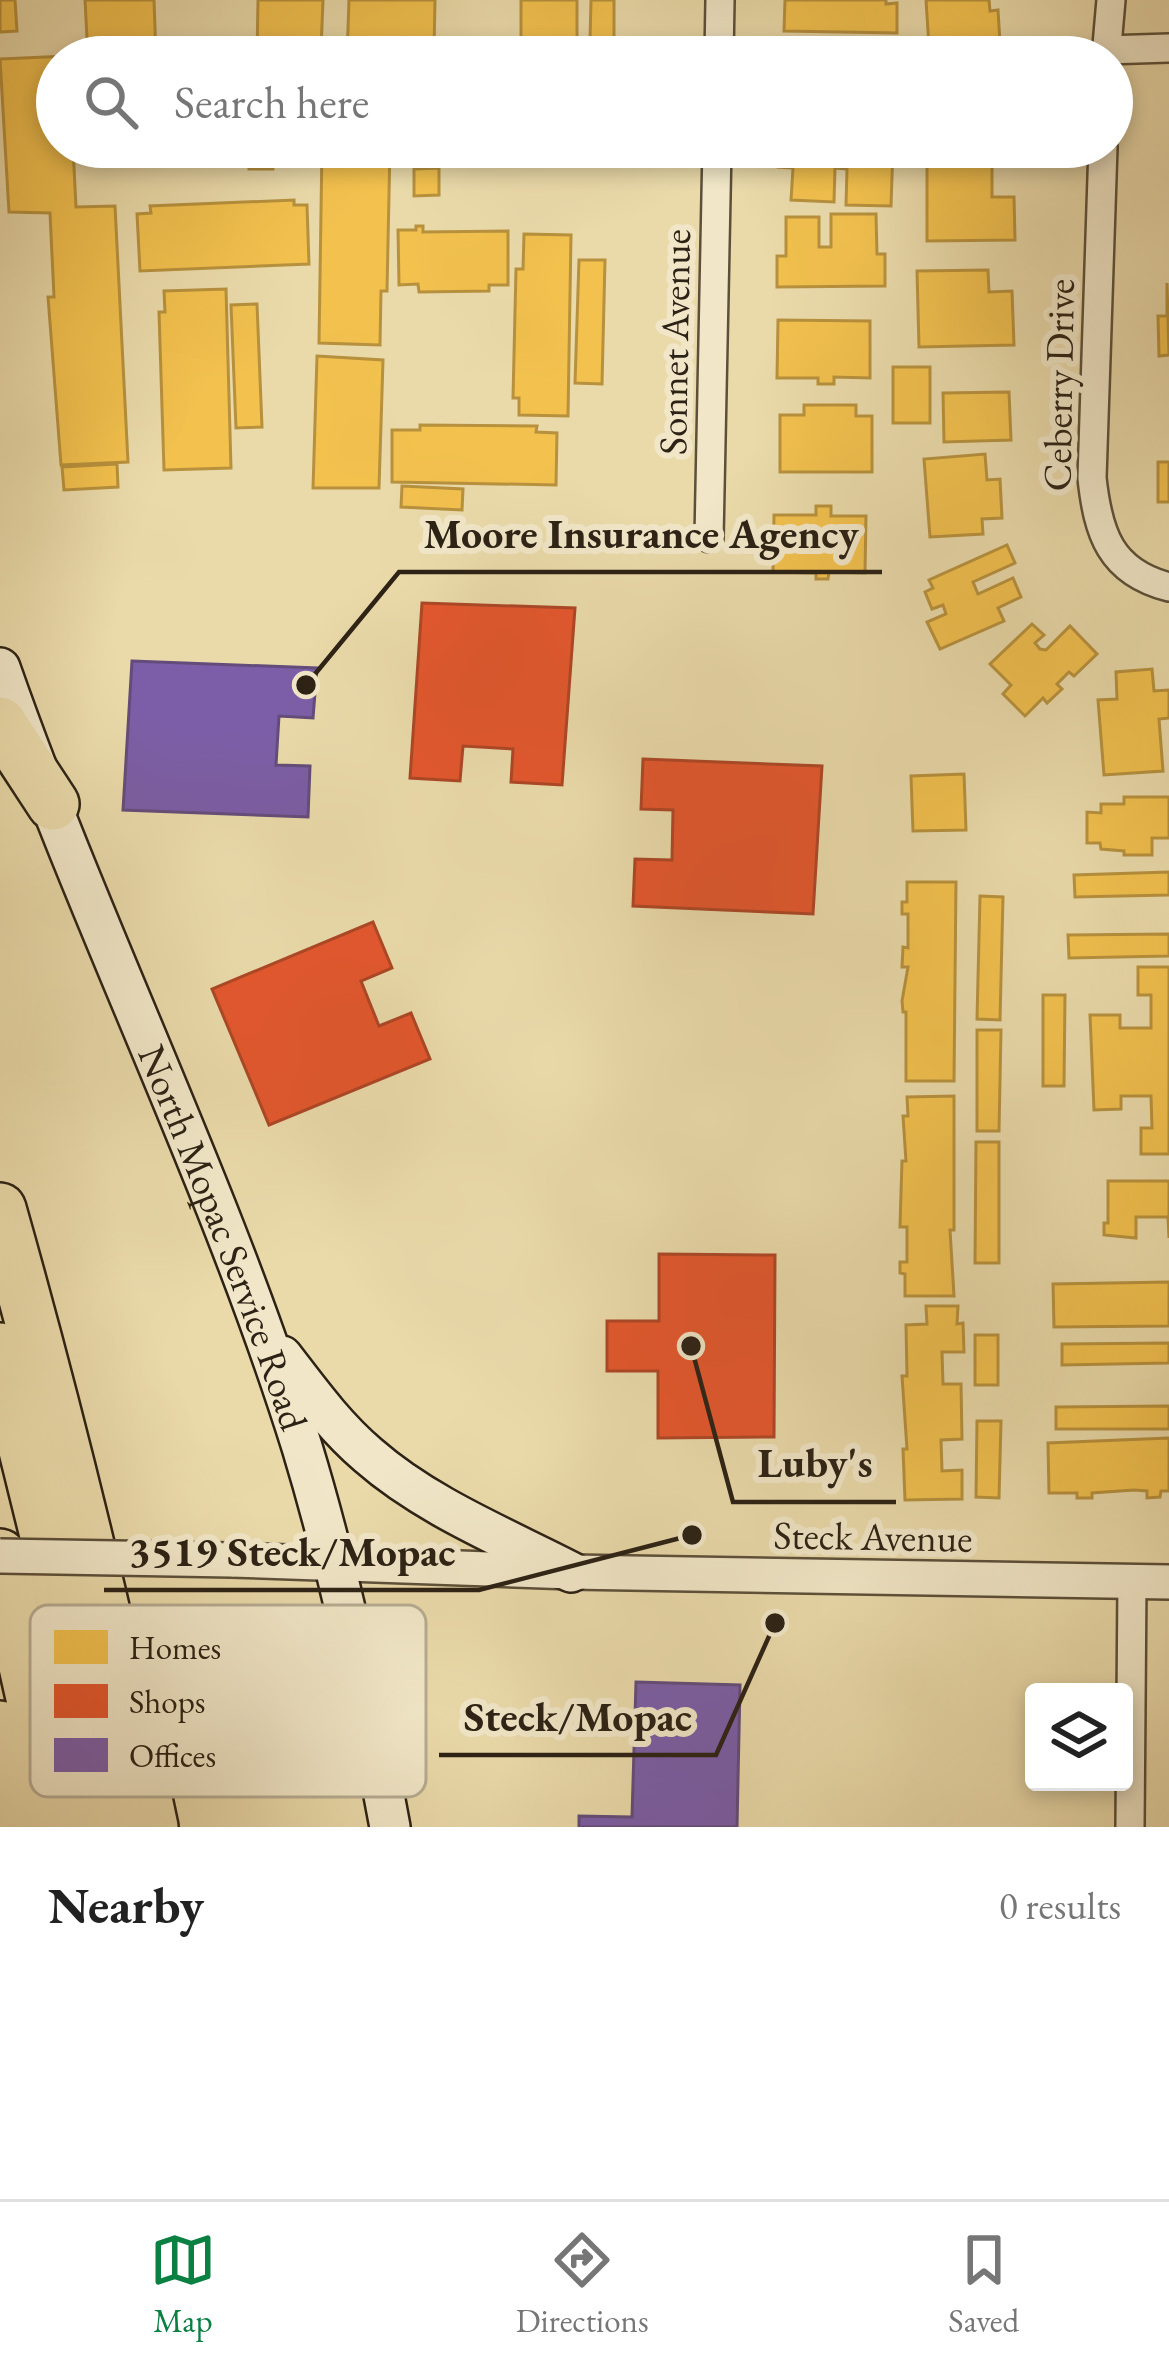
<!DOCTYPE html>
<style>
body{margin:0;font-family:"EB Garamond",serif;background:#f6f6f6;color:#222}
.controls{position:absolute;right:36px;bottom:36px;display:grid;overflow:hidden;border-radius:12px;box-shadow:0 6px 18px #0003}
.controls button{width:108px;height:108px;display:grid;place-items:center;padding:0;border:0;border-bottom:3px solid #e0e0e0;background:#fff;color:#222;font:60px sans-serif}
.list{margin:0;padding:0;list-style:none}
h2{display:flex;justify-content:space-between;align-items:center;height:156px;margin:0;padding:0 48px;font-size:51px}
h2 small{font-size:39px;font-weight:400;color:#767676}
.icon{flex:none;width:66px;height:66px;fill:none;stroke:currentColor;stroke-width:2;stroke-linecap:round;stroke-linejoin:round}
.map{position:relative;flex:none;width:1169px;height:1827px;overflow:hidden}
.search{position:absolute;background:#fff;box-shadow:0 6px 18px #0003;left:36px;right:36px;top:36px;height:132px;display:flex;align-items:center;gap:30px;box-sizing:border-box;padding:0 42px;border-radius:66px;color:#767676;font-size:45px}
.sheet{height:372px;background:#fff}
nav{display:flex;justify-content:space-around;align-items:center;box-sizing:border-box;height:168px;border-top:3px solid #e0e0e0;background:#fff;font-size:33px;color:#767676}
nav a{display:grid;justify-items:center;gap:6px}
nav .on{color:#0b8043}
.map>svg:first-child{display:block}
</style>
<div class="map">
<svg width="1169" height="1827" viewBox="0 0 1169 1827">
<rect width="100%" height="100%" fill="#eadaaa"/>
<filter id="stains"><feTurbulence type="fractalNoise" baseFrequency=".00167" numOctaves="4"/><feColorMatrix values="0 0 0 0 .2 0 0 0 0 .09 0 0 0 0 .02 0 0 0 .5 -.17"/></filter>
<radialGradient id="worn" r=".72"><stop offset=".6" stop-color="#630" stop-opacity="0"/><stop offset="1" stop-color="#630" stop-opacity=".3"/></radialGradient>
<g fill="#f2c14e" stroke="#b7913d" stroke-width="3">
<polygon points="0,0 15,0 17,31 0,32"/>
<polygon points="85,0 154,0 156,57 88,57"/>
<polygon points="258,0 323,0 321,50 317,50 317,57 257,57"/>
<polygon points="349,0 435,0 434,48 429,48 429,57 347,57"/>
<polygon points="521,0 577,0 577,57 528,57 528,39 521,39"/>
<polygon points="591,0 614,0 614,41 590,40"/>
<polygon points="785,0 886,0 886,4 897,3 897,33 784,31"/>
<polygon points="926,0 989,0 990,11 998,10 1000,42 929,47"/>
<polygon points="791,40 819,50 875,52 874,57 786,57"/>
<polygon points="68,56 57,57 57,147 73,147 76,207 115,206 128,462 61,465 48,297 54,297 50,213 9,212 0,59"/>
<polygon points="250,147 273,147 273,169 249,169"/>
<polygon points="322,147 390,147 387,291 381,291 380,345 319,343"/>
<polygon points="465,147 563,147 562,159 465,157"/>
<polygon points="779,147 893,147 891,206 846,205 847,169 835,168 834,202 791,200 793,168 778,167"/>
<polygon points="927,156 992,156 992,197 1014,197 1015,240 927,241"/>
<polygon points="439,168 439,195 414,196 414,169"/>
<polygon points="294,200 294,205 307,205 309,264 140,271 137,214 151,213 150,206"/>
<polygon points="831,214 876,214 877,254 885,254 885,286 777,287 777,256 786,256 786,217 819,217 819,247 831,247"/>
<polygon points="416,226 423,226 423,232 508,231 508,285 489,285 489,291 419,292 418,284 399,285 398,230 416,230"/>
<polygon points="524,234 571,235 568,416 519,415 519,398 513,398 516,269 523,269"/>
<polygon points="579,260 605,260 602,384 575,383"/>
<polygon points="988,270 989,292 1012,291 1014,345 919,347 917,271"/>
<polygon points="1167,283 1169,355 1159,356 1158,316 1167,316"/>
<polygon points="226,289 231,468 164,470 159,312 165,312 164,291"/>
<polygon points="257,304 262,427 236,428 231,305"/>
<polygon points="778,320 870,321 870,378 834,377 834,384 818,384 818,378 777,378"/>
<polygon points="317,356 383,360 379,488 313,488"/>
<rect x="893" y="367" width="37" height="56"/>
<polygon points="1009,392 1011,440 944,442 943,393"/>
<polygon points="804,405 856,405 856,416 872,416 872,472 780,472 780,415 804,415"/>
<polygon points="420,425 537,426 536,432 557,433 556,485 392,482 392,430 420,430"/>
<polygon points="985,454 987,480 1000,479 1002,518 982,519 983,534 930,537 924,459"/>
<rect x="1158" y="462" width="11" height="40"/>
<polygon points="117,464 118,487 64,490 62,467"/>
<polygon points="402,486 463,489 462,510 401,507"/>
<polygon points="816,506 831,506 831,516 866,516 865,573 829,572 828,579 816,579 816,573 773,572 774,515 816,515"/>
<polygon points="1007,545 1015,563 973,582 978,594 1013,578 1021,597 998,608 1004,621 940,649 927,622 946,614 943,605 932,609 925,592 933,588 929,580"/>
<polygon points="1032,624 1044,635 1035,643 1040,649 1046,650 1070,626 1097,654 1074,676 1069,672 1057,684 1062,689 1047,703 1043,698 1025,716 1003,694 1011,685 990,664"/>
<polygon points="1152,669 1154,691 1169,690 1169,718 1159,719 1163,771 1104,775 1098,700 1117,699 1116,672"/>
<polygon points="964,774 966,830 913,831 911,776"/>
<polygon points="1124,797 1169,797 1169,838 1152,838 1152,855 1124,855 1124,851 1101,849 1100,843 1087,843 1087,812 1101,813 1101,804 1124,804"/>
<polygon points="1169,872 1169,895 1075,897 1074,875"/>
<polygon points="907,882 956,882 954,1081 906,1081 906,1012 903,1012 902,1001 908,967 902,967 903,947 908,948 908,914 902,914 902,902 907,902"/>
<polygon points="980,896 1003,897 1000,1020 977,1019"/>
<polygon points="1169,934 1169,956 1069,958 1068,935"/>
<polygon points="1138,967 1169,967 1169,1154 1141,1154 1141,1128 1152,1128 1151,1096 1121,1096 1121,1109 1094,1110 1090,1015 1120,1015 1120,1028 1151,1028 1151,995 1138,995"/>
<polygon points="1043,995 1065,995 1064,1086 1043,1086"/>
<polygon points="977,1030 1001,1030 999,1131 977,1131"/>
<polygon points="954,1096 954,1230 950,1230 954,1296 905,1296 905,1274 900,1273 900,1262 907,1262 907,1227 900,1227 902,1161 906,1161 903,1116 908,1116 907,1097"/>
<polygon points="976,1142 999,1142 999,1263 975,1263"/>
<polygon points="1108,1181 1169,1181 1169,1238 1168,1217 1136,1217 1136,1238 1104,1235 1104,1223 1108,1223"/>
<polygon points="1169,1282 1169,1326 1054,1327 1053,1284"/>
<polygon points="926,1306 958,1306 957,1324 963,1323 964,1352 942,1352 943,1384 961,1384 962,1439 941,1440 942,1471 962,1470 962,1499 905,1500 903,1449 907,1449 902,1376 907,1376 906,1325 927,1324"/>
<rect x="975" y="1335" width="23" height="50"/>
<polygon points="1169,1343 1169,1363 1062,1365 1062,1344"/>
<polygon points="1169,1406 1169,1429 1056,1429 1056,1407"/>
<polygon points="977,1421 1001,1421 999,1498 976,1497"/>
<polygon points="1169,1438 1169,1491 1161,1491 1160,1497 1147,1498 1147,1491 1134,1490 1092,1493 1092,1498 1077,1498 1077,1493 1049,1493 1048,1443"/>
</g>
<g fill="#e4572e" stroke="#ad4726" stroke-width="3">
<polygon points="422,603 575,608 562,785 511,782 513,749 463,746 460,781 410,778"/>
<polygon points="643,759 822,766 813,914 633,906 635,859 672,860 673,810 641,809"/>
<polygon points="373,922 392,968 361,981 379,1026 411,1013 430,1059 269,1125 212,989"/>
<polygon points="659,1254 775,1255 774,1437 658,1438 658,1371 607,1371 607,1321 659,1321"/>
</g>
<g fill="#7b5ea7" stroke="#634c7b" stroke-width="3">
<polygon points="132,661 317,668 313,718 279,716 276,765 310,766 308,817 123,810"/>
<polygon points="636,1682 740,1685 737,1827 579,1827 579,1816 632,1817"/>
</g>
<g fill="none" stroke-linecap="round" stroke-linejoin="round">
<g stroke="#5c503a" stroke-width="32">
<g id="minor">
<polyline points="1106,50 1169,48"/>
<polyline points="719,57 720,0"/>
<polyline points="1106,57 1111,0"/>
<path d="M1103,147L1092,478C1098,533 1110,572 1169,587"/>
<polyline points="709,538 717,147"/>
<polyline points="1130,1827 1132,1582"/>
</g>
</g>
<g stroke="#5c503a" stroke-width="38">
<polyline id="tertiary" points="232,1560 571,1572 1169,1582"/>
</g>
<g stroke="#2c2215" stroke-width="44">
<g id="secondary">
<path id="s1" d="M0,668C92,931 219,1181 302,1447C340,1572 366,1699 390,1827"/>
<path d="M282,1356C309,1391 334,1426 368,1455C426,1506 503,1537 571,1572"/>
</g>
</g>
<g stroke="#2c2215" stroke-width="56">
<g id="motorway">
<polyline points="0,723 53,804"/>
<path d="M0,1209C58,1414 108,1619 152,1827"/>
<polyline points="0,1349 80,1673 112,1827"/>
<polyline points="0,1555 61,1827"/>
<polyline points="0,1727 22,1827"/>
</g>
</g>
<use href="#minor" stroke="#f1e7c8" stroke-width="27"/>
<use href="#tertiary" stroke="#f1e7c8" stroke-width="33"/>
<use href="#secondary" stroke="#f1e7c8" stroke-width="39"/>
<use href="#motorway" stroke="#eadaaa" stroke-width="51"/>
<g stroke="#5c503a" stroke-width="38" stroke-linecap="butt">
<polyline id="tertiary-bridge" points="0,1556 232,1560"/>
</g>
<use href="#tertiary-bridge" stroke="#f1e7c8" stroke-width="33"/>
</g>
<g text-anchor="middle" stroke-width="12" stroke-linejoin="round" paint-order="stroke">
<g font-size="39" fill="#2c2215" stroke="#f1e7c8">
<text transform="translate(674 342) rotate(-89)" y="14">Sonnet Avenue</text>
<text transform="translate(1058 385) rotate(-89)" y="14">Ceberry Drive</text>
<text dy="14" stroke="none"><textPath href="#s1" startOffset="612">North Mopac Service Road</textPath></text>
<text transform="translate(873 1536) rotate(1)" y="14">Steck Avenue</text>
</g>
</g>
<rect x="30" y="1605" width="396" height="192" rx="18" fill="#f1e7c8" stroke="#b6ac92" stroke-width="3"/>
<rect x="54" y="1630" width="54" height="34" fill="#f2c14e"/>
<rect x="54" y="1684" width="54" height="34" fill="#e4572e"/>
<rect x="54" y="1738" width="54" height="34" fill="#7b5ea7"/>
<g font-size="33" fill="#2c2215">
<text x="129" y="1659">Homes</text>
<text x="129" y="1713">Shops</text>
<text x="129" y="1767">Offices</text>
</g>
<path fill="none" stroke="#2c2215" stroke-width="4.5" d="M306 685L399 572H882M691 1346L733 1502H896M692 1535L479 1590H104M775 1623L716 1755H439"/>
<g fill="#2c2215" stroke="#f1e7c8" stroke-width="4.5">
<circle cx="306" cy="685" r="12"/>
<circle cx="691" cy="1346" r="12"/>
<circle cx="692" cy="1535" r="12"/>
<circle cx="775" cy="1623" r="12"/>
</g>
<g font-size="42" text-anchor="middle" font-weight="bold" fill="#2c2215" stroke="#f1e7c8" stroke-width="12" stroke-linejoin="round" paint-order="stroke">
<text x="641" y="548">Moore Insurance Agency</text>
<text x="815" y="1477">Luby's</text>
<text x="292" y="1566">3519 Steck/Mopac</text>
<text x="578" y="1731">Steck/Mopac</text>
</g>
<rect width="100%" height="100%" filter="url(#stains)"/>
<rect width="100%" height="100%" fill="url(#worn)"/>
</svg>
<div class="controls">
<button><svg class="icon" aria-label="layers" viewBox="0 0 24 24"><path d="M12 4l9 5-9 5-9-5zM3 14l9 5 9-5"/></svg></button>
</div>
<div class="search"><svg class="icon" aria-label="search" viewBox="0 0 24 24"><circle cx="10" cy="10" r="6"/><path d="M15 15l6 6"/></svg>Search here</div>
</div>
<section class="sheet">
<h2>Nearby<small>0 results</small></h2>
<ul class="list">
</ul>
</section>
<nav>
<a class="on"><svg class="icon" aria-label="map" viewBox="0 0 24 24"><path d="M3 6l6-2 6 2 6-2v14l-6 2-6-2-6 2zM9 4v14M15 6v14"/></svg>Map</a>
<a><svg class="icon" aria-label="directions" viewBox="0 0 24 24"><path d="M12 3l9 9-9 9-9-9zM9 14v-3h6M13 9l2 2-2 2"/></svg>Directions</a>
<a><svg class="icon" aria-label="saved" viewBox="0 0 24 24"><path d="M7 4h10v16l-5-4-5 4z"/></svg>Saved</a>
</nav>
